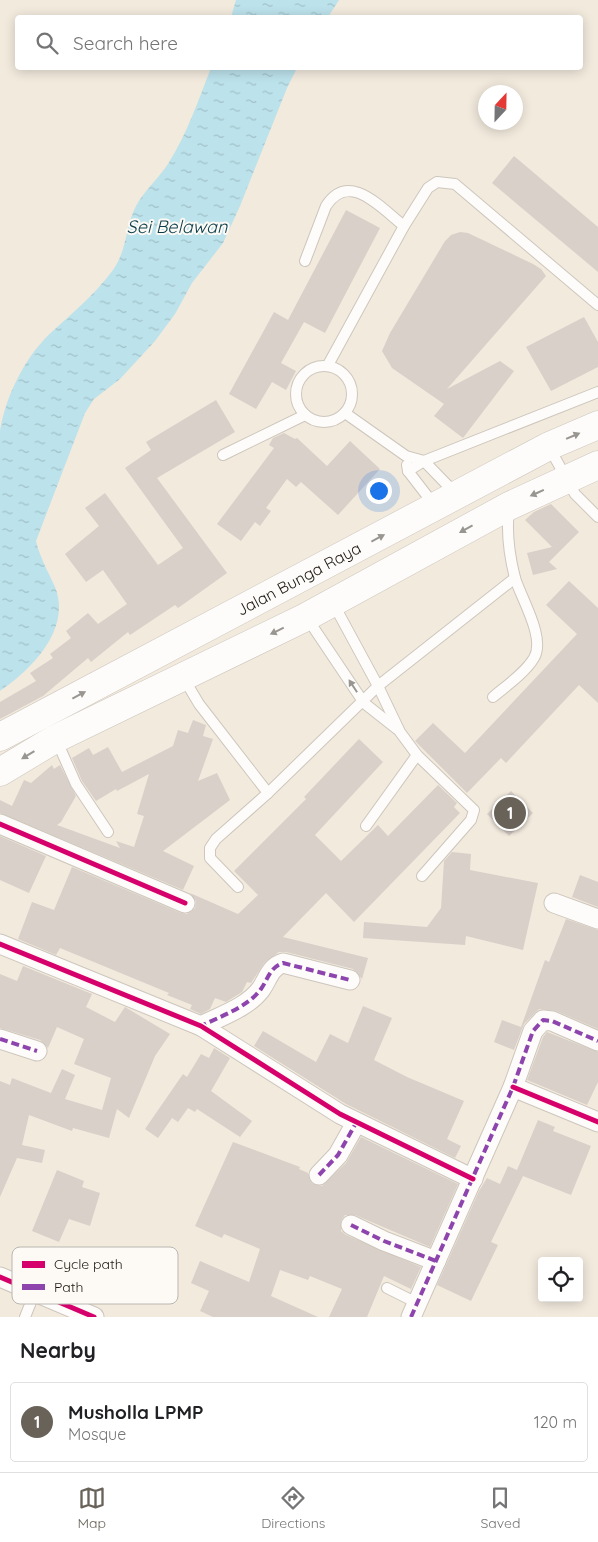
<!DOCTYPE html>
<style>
body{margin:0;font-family:Quicksand,sans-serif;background:#f2f2f2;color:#202124}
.controls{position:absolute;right:15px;bottom:15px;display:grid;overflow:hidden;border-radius:5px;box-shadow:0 2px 12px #0003}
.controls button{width:45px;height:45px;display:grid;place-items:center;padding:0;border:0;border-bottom:1px solid #e0e0e0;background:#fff;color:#202124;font:25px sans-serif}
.compass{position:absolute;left:478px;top:85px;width:45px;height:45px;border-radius:50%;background:#fff;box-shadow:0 2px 12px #0003;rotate:22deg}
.you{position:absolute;left:378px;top:490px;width:18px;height:18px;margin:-12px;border:4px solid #fff;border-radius:50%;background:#1a73e8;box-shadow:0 0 0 8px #1a73e833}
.badge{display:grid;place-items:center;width:32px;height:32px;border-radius:50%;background:#686258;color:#fff;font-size:16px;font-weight:700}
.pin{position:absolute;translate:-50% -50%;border:2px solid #fff;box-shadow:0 1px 5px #0006}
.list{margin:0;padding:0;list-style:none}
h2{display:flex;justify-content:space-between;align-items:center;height:65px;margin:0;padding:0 20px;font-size:21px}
h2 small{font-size:16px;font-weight:400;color:#757577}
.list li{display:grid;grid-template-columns:32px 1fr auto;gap:15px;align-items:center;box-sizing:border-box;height:80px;margin:0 10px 10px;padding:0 10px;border:1px solid #e0e0e0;border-radius:5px}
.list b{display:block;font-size:19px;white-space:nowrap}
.list p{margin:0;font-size:16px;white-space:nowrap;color:#757577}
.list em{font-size:16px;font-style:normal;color:#757577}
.icon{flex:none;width:28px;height:28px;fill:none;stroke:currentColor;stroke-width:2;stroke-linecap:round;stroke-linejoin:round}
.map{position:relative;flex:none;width:598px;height:1317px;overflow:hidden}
.search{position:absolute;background:#fff;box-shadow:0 2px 12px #0003;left:15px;right:15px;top:15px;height:55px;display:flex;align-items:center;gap:12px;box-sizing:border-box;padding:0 18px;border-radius:5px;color:#757577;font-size:19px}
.sheet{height:155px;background:#fff}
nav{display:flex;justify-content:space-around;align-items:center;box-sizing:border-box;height:70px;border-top:1px solid #e0e0e0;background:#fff;font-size:14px;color:#757577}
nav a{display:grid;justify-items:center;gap:2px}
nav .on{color:#686258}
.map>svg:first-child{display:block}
</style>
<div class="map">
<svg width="598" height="1317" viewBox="0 0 598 1317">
<defs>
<pattern id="water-ripples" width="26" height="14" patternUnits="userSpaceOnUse" patternTransform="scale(1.25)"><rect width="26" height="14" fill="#bce2eb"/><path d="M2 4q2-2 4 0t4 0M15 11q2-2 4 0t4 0" fill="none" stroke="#a1c1c8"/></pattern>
</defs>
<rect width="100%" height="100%" fill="#f2eadd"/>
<g fill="url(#water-ripples)">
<polygon points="236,0 339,0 328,17 231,17"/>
<path d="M211,68H297L287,88L240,206L223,243L192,283L175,314L155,341L120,379L94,399L85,413L36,541C40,558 48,571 55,587C72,629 31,670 0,691V431C6,394 27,353 55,329C76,310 96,293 113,270C128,248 125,227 136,206C144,191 158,179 168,164C187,134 198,101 211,68Z"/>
</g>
<g fill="#d9d0ca">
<polygon points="514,156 598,227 598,272 492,183"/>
<polygon points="346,210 380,228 325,333 304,322 281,363 296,371 286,390 272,382 256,409 229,394 274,312 288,320"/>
<polygon points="460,232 468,233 533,264 541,269 546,276 447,389 500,361 514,371 463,438 434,416 444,404 392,368 382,351 390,333 445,241 451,235"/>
<polygon points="584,317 598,342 598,367 551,391 526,347"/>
<polygon points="216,400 235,432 157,478 227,573 178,608 175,605 130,635 128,632 91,662 88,658 43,696 0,719 0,702 36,681 30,673 53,658 50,654 71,638 66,631 88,613 98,624 127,604 103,570 86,582 65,554 99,526 85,508 105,493 158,565 183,548 125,468 151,450 146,442"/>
<polygon points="284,433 295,439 297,438 327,466 350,441 380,469 338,515 301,482 296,487 287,479 266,508 271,511 260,526 255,522 241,541 217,524 274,448 269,445 273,438"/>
<polygon points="551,504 579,532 549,562 557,569 533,575 527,553 552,547 525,520 534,512"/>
<polygon points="569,581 598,608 598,703 579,685 506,763 501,758 467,793 415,741 433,723 465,753 577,634 546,605"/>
<polygon points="193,720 206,725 203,736 213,739 198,781 217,773 230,800 163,851 194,866 183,890 0,813 0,800 12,806 24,780 31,783 52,765 54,769 60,765 76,796 61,822 57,825 120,848 116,841 134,847 144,816 137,814 149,774 117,791 116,789 96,801 82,781 72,758 89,748 93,755 108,747 122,772 173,746 178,730 188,733"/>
<polygon points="359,739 383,762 315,835 341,861 378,825 388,836 438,785 457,803 454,807 460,813 354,922 326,893 283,937 368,958 362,979 353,969 286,952 279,952 264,963 251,983 247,982 242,992 226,1002 215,998 210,1009 201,1014 190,1009 192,1005 167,995 169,993 60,948 56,955 18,939 32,902 54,910 72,867 181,913 187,914 195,908 196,901 190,893 238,914 258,895 234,871 306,799 304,797"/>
<polygon points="511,791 533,813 509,836 487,814"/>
<polygon points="0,836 46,856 29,893 0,880"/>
<polygon points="452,852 471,854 470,870 538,883 523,950 466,936 465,945 363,938 364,922 427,927 441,908 444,861"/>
<polygon points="580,875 598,882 598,907 572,897"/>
<polygon points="566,919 598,930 598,1029 556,1011 539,1009 524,1024 514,1050 494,1042 502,1020 521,1027 545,960 549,962"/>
<polygon points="23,966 92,994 86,1007 115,1022 125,1007 170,1034 155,1056 129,1118 117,1109 109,1138 73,1128 72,1131 29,1115 22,1145 45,1150 42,1163 17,1158 0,1197 0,1081 10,1085 12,1078 51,1093 62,1069 75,1075 65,1099 102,1110 111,1078 74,1064 84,1039 57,1027 48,1048 40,1040 0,1028 0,974 17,981"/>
<polygon points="363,1006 392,1018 374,1060 407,1077 464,1101 447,1139 461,1146 455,1158 346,1104 254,1046 263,1031 316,1062 330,1034 348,1043"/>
<polygon points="547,1032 598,1052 598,1082 587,1105 527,1080 543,1037"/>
<polygon points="214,1048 230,1058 211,1091 252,1121 240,1137 197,1109 195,1112 188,1108 178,1122 172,1118 158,1138 145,1129 183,1074 187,1077 201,1054 209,1058"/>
<polygon points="538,1120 555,1127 553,1131 591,1146 571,1195 523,1176 491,1242 498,1245 471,1301 437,1285 479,1191 487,1178 500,1184 508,1166 517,1170"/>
<polygon points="361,1137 458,1184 430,1247 355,1215 345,1215 341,1221 341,1231 346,1235 421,1267 411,1289 384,1276 367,1317 329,1317 342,1289 310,1276 308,1280 280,1270 271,1296 318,1317 213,1317 200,1311 209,1291 191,1283 200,1261 249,1282 260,1249 224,1234 222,1238 195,1226 233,1142 300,1167 299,1169 308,1173 312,1183 322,1186 346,1163"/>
<polygon points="57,1170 84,1181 82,1187 100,1193 90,1226 69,1219 59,1242 32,1231"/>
</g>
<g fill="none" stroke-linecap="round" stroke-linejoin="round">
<g stroke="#cdc6bc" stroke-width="12">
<g id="service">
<path d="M305,261L326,206C349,170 381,208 404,226"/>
<polyline points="328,365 404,226 428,188 437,182 455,184 598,305"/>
<circle cx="324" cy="394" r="28"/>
<polyline points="345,413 406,456 424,461 456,494"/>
<polyline points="549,447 575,494 598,517"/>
<polyline points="223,455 305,415"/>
<polyline points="407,465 408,471 435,506"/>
<polyline points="408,471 424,461 598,392"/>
<polyline points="338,601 339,614 378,686 400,732 417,755 474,810 471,820 422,876"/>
<polyline points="307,618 364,703 397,729"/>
<polyline points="183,677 199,704 268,793"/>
<path d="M493,697C506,686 525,673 534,658C546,638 521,598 515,578C509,554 506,533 509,510"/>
<polyline points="56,739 76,784 108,832"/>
<polyline points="366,826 417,755"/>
<polyline points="238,887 210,858 210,848 216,839 268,793 378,686 515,578"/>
<polyline points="387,1288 417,1303"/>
<polyline points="25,1317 35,1292"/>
</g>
</g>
<g stroke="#cdc6bc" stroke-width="21">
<g id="minor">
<polyline points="0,824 185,903"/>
<polyline points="554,903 598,919"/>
<polyline points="0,944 201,1026 340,1114 473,1179"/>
<path d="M201,1026C221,1016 248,1007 261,989C268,979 270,967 283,963L350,980"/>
<polyline points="0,1039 37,1051"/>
<polyline points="513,1087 598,1122"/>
<polyline points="319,1175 338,1155 356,1123"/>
<polyline points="351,1225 384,1241 436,1261"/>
<polyline points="0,1277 94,1317"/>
<polyline points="411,1317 513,1087 533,1031 543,1020 552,1021 598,1041"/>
</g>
</g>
<g stroke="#cdc6bc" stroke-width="29">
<g id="primary">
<path id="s1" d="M0,737L549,446L598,425"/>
<polyline points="0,772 55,739 306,617 509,506 598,465"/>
</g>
</g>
<use href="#service" stroke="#fdfcfa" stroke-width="10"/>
<use href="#minor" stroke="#fdfcfa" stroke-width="19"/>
<use href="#primary" stroke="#fdfcfa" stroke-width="28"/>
<g stroke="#8e44ad" stroke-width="4" stroke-dasharray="8 4" stroke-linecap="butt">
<path d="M203,1027L201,1026C221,1016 248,1007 261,989C268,979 270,967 283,963L350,980"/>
<polyline points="0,1039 37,1051"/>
<polyline points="319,1175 338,1155 356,1123"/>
<polyline points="351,1225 384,1241 436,1261"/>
<polyline points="411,1317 513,1087 533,1031 543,1020 552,1021 598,1041"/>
</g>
<g stroke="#fdfaf5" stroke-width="8">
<g id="cycleway">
<polyline points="0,824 185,903"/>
<polyline points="0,944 201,1026 340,1114 473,1179"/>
<polyline points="513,1087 598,1122"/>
<polyline points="0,1277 94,1317"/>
</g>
</g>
<use href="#cycleway" stroke="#d6006c" stroke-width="5"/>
</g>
<defs><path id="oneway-solid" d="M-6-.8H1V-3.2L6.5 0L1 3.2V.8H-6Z" transform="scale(1.25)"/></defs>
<g fill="#999591">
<use href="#oneway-solid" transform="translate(573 436) rotate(-23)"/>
<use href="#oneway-solid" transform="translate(537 493) rotate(156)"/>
<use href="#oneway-solid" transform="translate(466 529) rotate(151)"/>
<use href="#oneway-solid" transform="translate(378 538) rotate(-28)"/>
<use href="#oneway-solid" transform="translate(277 631) rotate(154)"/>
<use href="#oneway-solid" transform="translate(353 686) rotate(-123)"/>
<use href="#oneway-solid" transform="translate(79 695) rotate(-28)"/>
<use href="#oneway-solid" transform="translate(28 755) rotate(149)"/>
</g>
<g text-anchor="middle" stroke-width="4" stroke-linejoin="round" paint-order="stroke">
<g font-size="16" fill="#1e1811" stroke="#fdfaf5">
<text dy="6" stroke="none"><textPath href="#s1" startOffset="338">Jalan Bunga Raya</textPath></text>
</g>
<g font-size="18" font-style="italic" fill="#093d4b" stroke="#fdfaf5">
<text x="177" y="233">Sei Belawan</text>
</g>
</g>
<rect x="12" y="1247" width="166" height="57" rx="8" fill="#fdfaf5" stroke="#bab6b1" stroke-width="1"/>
<rect x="22" y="1261" width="23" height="7" fill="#d6006c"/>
<rect x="22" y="1284" width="23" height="6" fill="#8e44ad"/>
<g font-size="14" fill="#1e1811">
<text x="54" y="1269">Cycle path</text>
<text x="54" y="1292">Path</text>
</g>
</svg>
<div class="controls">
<button><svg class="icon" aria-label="locate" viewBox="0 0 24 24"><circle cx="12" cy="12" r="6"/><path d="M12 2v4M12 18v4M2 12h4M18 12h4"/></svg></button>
</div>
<svg class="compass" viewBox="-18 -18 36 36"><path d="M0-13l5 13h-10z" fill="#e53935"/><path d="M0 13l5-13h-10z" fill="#757577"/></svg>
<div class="you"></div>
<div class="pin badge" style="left:510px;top:813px">1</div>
<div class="search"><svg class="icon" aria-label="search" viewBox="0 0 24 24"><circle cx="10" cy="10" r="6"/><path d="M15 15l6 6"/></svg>Search here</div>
</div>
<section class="sheet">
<h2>Nearby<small></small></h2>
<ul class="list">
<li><span class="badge">1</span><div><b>Musholla LPMP</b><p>Mosque</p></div><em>120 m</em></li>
</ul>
</section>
<nav>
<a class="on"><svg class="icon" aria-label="map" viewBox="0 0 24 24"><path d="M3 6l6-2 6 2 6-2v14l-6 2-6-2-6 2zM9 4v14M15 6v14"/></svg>Map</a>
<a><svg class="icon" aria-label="directions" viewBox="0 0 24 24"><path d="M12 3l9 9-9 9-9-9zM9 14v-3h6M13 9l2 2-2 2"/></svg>Directions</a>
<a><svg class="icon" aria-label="saved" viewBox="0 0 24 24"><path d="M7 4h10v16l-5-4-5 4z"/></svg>Saved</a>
</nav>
